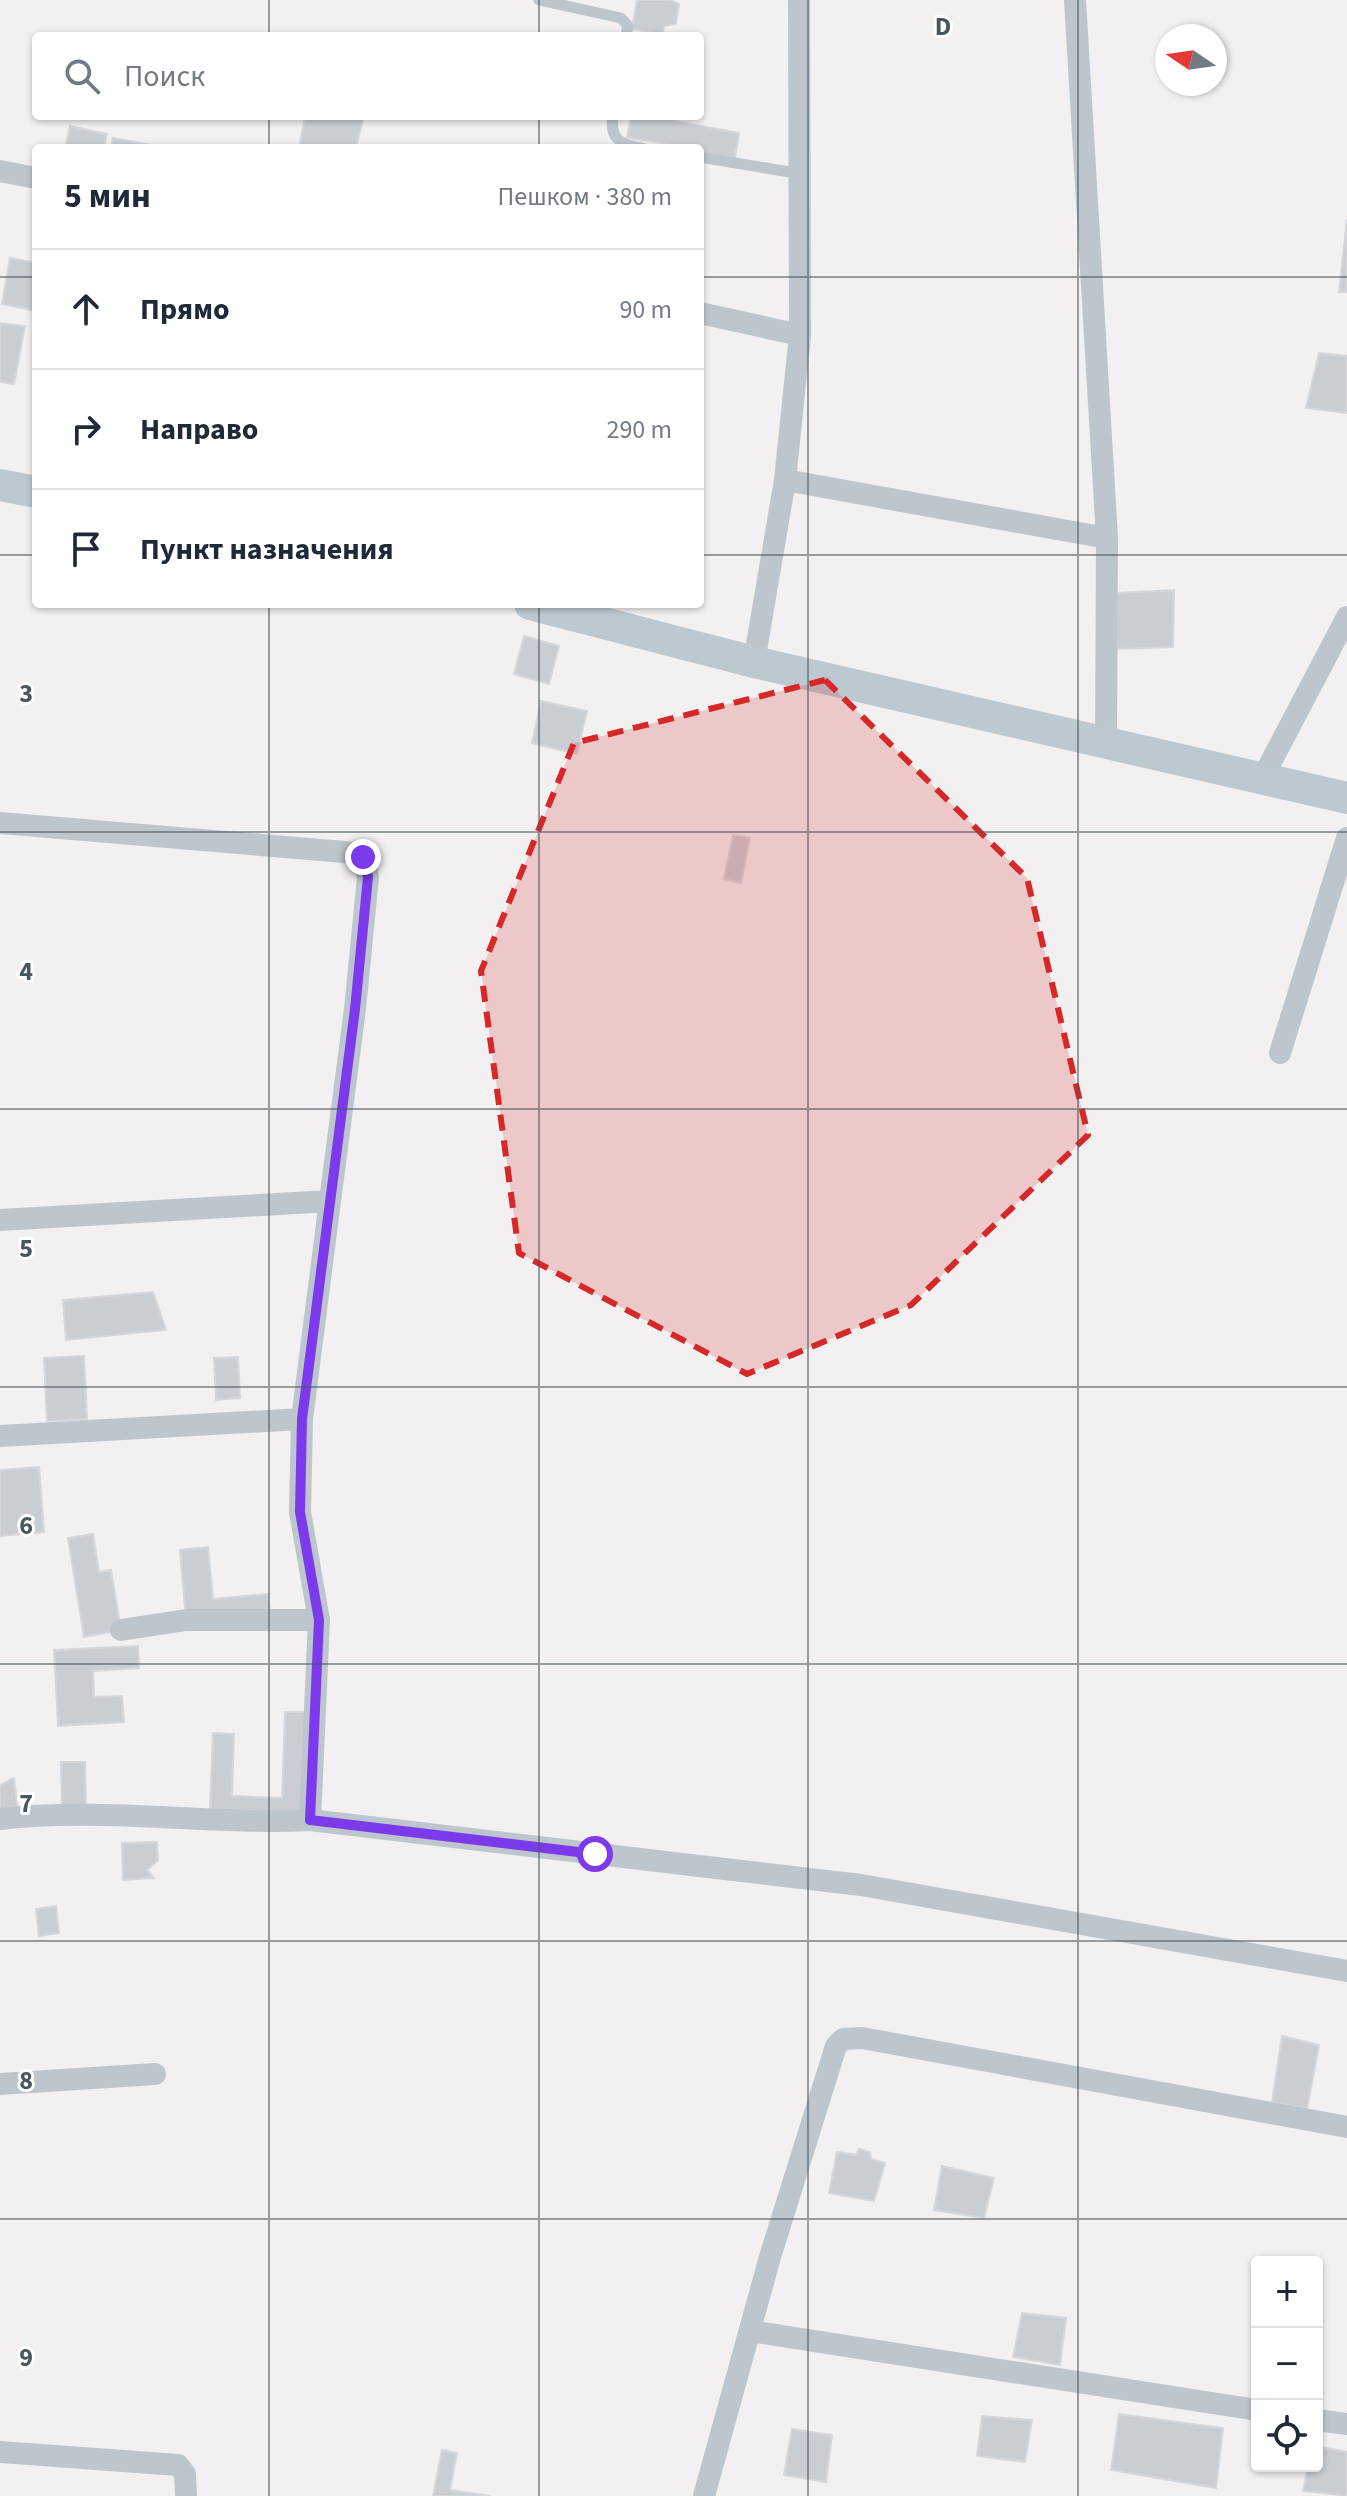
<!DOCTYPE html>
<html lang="ru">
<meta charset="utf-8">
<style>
body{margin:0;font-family:"Source Sans 3",sans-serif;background:#f2f2f3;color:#1f2937}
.controls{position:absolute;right:24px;bottom:24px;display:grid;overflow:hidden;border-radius:8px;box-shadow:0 2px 6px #0004}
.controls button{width:72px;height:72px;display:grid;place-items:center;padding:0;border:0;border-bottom:2px solid #e0e1e3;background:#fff;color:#1f2937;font:40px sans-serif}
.compass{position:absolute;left:1155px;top:24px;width:72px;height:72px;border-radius:50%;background:#fff;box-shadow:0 2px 6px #0004;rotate:283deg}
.stop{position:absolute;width:24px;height:24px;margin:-18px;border:6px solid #7c3aed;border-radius:50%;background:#fff}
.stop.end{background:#7c3aed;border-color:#fff;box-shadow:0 2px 8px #0008}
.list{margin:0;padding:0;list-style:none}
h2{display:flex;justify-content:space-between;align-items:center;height:104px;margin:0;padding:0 32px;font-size:34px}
h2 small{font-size:26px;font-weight:400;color:#747a83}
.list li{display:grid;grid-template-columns:52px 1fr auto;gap:24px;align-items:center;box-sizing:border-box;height:120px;padding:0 32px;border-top:2px solid #e0e1e3}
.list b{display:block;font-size:30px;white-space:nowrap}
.list em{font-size:26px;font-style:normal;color:#747a83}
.icon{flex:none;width:44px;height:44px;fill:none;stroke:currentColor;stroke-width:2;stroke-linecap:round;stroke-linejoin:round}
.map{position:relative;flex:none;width:1347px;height:2496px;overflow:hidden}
.search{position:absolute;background:#fff;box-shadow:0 2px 6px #0004;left:32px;top:32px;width:672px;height:88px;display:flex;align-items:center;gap:20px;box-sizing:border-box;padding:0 28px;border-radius:8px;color:#747a83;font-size:30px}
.panel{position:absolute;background:#fff;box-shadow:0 2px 6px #0004;left:32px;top:144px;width:672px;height:464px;border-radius:8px}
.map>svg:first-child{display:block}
</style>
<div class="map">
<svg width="1347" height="2496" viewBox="0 0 1347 2496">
<rect width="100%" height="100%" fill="#f3f0f1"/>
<g fill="#caced3" stroke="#d5d7db" stroke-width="2">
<polygon points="637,0 670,0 679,4 676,24 664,26 663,34 632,29"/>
<polygon points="305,116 363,119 356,148 299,148"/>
<polygon points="631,116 676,116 675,121 739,133 735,158 700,152 700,148 627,138"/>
<polygon points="70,126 107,134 104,148 65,148"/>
<polygon points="113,138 167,148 111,148"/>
<polygon points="1347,219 1347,292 1339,292"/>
<polygon points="10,258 36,263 36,311 2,304"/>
<polygon points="0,323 25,326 14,384 0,382"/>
<polygon points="1319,353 1347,356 1347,413 1306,408"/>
<polygon points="1174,590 1173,647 1117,649 1117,593"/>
<polygon points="524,636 559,646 549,684 514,674"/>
<polygon points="541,701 587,711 577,754 532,743"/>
<polygon points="733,835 750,838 741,883 724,879"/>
<polygon points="153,1292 166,1330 66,1340 63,1300"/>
<polygon points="84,1356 87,1419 47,1421 44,1358"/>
<polygon points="238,1357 240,1398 216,1400 214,1358"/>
<polygon points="39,1467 44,1532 0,1536 0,1470"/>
<polygon points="93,1534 99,1572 111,1570 121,1630 84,1637 68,1538"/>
<polygon points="208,1547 213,1599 268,1594 270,1613 186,1620 180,1550"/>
<polygon points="138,1646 139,1668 93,1671 94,1697 122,1696 124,1722 58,1726 54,1650"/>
<polygon points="285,1712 305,1712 301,1812 210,1809 213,1733 234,1734 232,1796 282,1798"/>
<polygon points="61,1762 85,1762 86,1811 62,1812"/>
<polygon points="14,1778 18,1812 0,1814 0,1785"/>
<polygon points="157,1842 158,1860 147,1870 154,1878 123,1880 122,1843"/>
<polygon points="56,1906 59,1933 39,1936 36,1909"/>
<polygon points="1282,2036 1319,2045 1307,2109 1272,2102"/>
<polygon points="859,2149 870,2152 871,2159 885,2163 874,2201 829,2193 837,2152 856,2155"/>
<polygon points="942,2166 994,2178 984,2218 934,2210"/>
<polygon points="1022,2313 1066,2318 1060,2365 1013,2357"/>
<polygon points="1119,2414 1223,2428 1216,2488 1111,2470"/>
<polygon points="982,2416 1032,2420 1025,2462 977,2456"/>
<polygon points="792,2429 832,2435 826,2482 784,2475"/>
<polygon points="1317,2446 1347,2452 1347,2496 1303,2491 1308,2466 1317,2466"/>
<polygon points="442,2450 457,2453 450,2490 491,2496 433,2496"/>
</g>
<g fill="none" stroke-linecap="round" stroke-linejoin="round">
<g stroke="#bdc6cc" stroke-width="11">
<polyline points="539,0 621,18 628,26 626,36"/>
<path d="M613,116C609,139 621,145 642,148"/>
<polyline points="700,157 801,174"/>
</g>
<g stroke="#bdc6cc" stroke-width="22">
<polyline points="1075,0 1107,538 1106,743"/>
<polyline points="0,171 36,178"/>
<polyline points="700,313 800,335"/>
<polyline points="785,480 1107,538"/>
<polyline points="754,662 785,480 800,335 799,0"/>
<polyline points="1263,777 1347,617"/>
<polyline points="0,823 356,853 363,857 368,877 355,1009 330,1201 0,1220"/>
<polyline points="1280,1053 1347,838"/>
<polyline points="302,1419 300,1512 319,1620"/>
<polyline points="0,1436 302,1419 330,1201"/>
<polyline points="121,1630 186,1620 319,1620 310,1820"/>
<path d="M0,1819C102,1807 207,1825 310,1820L861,1885L1347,1971"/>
<polyline points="0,2084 155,2074"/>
<polyline points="750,2331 1257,2410"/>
<polyline points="1317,2420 1347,2424"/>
<polyline points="0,2452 178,2465 185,2474 186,2496"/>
<polyline points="704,2496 770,2257 836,2046 843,2039 862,2038 1347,2127"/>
</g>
<g stroke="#bdc9d1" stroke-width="32">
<polyline points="0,485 36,492"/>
<polyline points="530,604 754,662 1347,798"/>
</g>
</g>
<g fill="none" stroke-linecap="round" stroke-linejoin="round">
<polyline stroke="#7c3aed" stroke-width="10" points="363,857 368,877 355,1009 302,1419 300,1512 319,1620 310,1820 595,1854"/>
</g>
<path fill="#d62828" fill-opacity="0.2" stroke="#d62828" stroke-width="6" stroke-dasharray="16 10" stroke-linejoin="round" d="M825,680L1027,878L1088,1135L911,1305L747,1374L519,1253L481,971L574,743Z"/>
<path fill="none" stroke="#49565d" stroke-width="2" stroke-opacity="0.55" d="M269,0V36M539,0V36M808,0V2496M1078,0V2496M269,116V148M539,116V148M0,277H36M700,277H1347M0,555H36M700,555H1347M269,604V2496M539,604V2496M0,832H1347M0,1109H1347M0,1387H1347M0,1664H1347M0,1941H1347M0,2219H1347"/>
<g font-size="26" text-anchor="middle" font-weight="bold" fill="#49565d" stroke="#fff" stroke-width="6" stroke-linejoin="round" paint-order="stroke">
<text x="943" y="35">D</text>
<text x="26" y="702">3</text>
<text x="26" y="980">4</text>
<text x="26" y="1257">5</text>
<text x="26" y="1534">6</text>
<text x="26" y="1812">7</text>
<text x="26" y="2089">8</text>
<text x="26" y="2366">9</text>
</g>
</svg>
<div class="controls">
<button>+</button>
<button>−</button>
<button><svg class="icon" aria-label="locate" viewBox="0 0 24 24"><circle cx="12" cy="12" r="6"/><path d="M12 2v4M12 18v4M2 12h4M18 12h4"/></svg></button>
</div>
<svg class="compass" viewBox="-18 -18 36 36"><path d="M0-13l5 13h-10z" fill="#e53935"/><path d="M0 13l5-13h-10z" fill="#747a83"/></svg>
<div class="stop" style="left:595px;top:1854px"></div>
<div class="stop end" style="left:363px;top:857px"></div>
<div class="search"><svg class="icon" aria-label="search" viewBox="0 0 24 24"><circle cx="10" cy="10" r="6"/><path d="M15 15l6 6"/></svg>Поиск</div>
<section class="panel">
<h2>5 мин<small>Пешком · 380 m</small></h2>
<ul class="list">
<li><svg class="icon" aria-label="ahead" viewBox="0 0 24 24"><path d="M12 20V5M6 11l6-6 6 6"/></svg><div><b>Прямо</b></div><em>90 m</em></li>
<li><svg class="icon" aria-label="right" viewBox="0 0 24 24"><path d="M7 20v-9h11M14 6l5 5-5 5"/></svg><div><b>Направо</b></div><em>290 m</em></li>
<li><svg class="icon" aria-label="arrive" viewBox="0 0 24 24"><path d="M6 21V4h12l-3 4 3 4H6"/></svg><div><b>Пункт назначения</b></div></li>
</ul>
</section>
</div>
